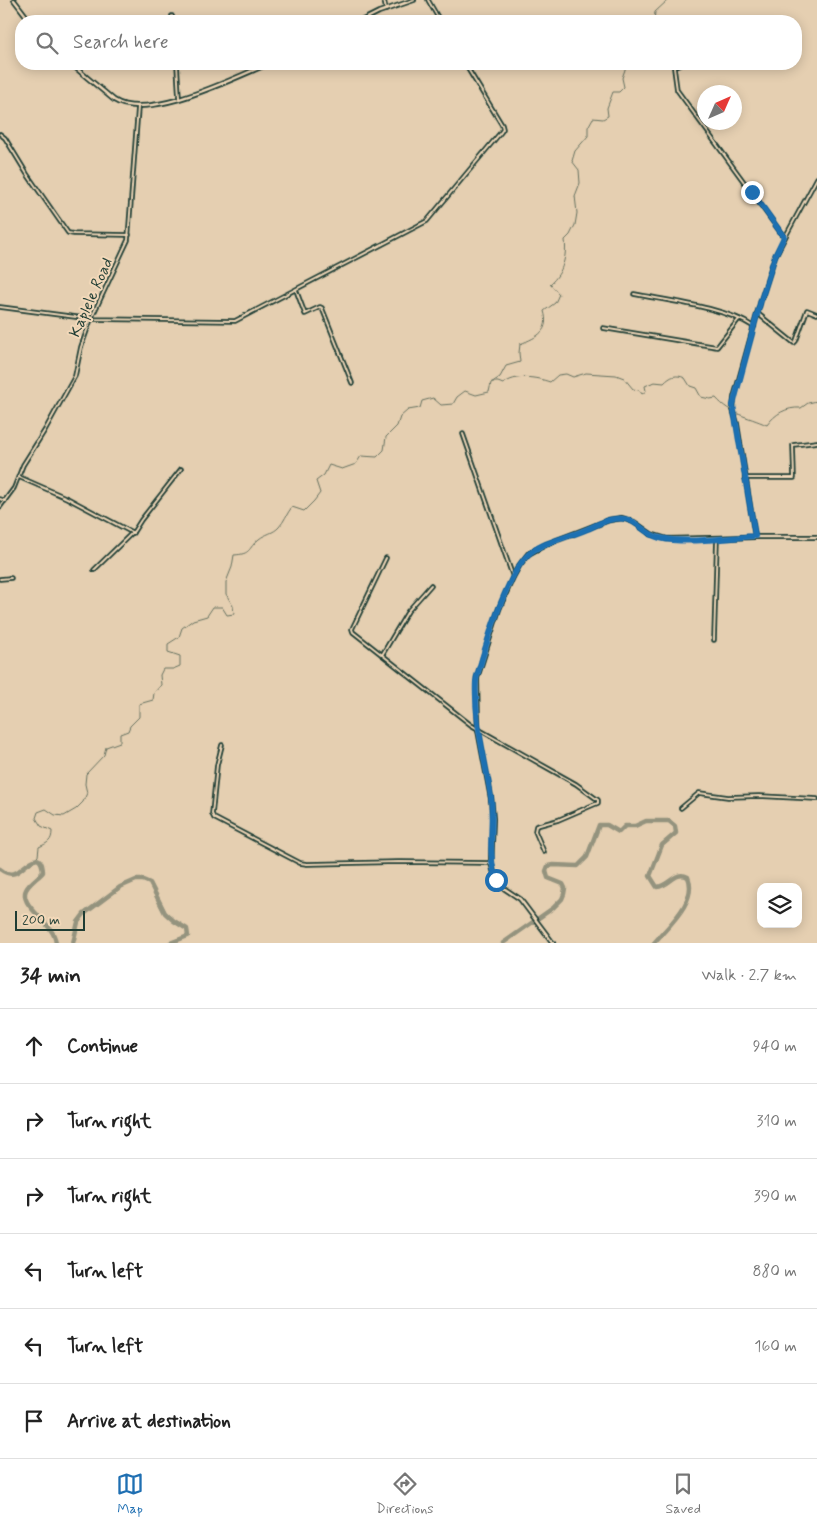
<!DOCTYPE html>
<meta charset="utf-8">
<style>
body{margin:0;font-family:Mynerve,sans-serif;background:#f6f6f6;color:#222}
.controls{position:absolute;right:15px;bottom:15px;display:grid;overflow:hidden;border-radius:10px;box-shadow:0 2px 12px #0003}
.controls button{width:45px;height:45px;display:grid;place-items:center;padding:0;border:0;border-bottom:1px solid #e0e0e0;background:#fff;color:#222;font:25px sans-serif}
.compass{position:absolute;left:697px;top:85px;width:45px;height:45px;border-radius:50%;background:#fff;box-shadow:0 2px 12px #0003;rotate:45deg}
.scale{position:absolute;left:15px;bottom:12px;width:70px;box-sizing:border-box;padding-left:5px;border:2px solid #1f3d34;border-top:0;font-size:14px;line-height:18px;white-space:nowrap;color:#1f3d34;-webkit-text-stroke:4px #f2d8b9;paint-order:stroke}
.stop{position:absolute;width:15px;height:15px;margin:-11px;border:4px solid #1f6fb2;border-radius:50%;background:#fff}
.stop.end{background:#1f6fb2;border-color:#fff;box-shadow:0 1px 5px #0008}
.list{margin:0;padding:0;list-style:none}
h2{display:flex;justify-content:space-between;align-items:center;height:65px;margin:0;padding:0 20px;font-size:21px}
h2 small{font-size:16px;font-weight:400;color:#767676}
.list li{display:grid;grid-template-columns:32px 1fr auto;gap:15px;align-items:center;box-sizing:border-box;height:75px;padding:0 20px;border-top:1px solid #e0e0e0}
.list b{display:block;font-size:19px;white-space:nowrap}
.list em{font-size:16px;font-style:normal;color:#767676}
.icon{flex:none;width:28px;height:28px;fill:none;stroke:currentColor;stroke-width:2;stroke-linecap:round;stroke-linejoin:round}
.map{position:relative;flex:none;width:817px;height:943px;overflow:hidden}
.search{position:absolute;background:#fff;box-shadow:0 2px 12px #0003;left:15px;right:15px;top:15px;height:55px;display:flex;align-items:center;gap:12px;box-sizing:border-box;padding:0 18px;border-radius:20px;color:#767676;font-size:19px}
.sheet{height:515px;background:#fff}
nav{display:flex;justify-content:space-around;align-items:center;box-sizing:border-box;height:70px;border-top:1px solid #e0e0e0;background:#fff;font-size:14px;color:#767676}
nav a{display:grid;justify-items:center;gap:2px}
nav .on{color:#1f6fb2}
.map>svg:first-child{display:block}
</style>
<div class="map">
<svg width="817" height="943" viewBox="0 0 817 943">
<rect width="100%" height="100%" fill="#e5cfb1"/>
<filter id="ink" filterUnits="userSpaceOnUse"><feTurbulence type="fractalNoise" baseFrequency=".02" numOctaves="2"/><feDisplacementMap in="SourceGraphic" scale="10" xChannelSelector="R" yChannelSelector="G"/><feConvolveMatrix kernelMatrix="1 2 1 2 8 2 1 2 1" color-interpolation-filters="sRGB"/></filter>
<g filter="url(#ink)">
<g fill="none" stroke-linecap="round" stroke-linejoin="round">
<g stroke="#657160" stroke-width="1">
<polyline points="654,21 655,12 668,0"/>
<path d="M492,382H498L503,384C516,374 535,377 550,382L558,375L566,374L573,377L586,373L616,375L624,378L633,389L639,390L642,394L646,391L645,386L654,382L664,383C671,376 676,374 685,378L690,386L696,388L701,397L710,399L716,398C731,415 747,416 767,425C775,414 786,407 801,408L808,403L817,401"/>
<path d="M34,860L38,856L39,847C48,843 52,841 52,831L41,826L36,818L38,812L46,809L55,815L64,816L76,809L83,802L87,793L85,784L86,774L104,755L106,747L120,742V734L128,731L130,726L139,717V704L153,700L154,693L161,685L160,675L163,669H173L180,666V656L168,652V644L179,637L182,628L193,620L207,616L213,607H222L227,615L234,614L233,606L226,594V582L232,567L234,555C252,554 247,549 259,539C265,534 274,533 279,527C284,522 287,513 292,507L304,511L314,501L320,493L316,481L324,475L329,465L342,469L356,464L361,456L377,457L384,450L386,437L397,426L400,417L408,410L420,408L422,401L433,398L441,405L453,404L457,397L465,391L476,395L489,392L491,383L500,377L506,366L520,362L519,353L520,344C538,337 550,331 544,311L555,303L559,294L550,284C563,273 567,256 565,240L570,235L575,225L577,213L575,196L580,183L579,170L572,161L575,151L588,136V127L593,118L603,119L608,116L607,108L613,92H619L624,87L622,78L627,64"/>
</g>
<g stroke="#94937e" stroke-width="4.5">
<path d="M0,869C5,873 9,875 15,873C23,871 41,844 43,872C38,878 26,885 25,893C23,909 54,923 56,943"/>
<polyline points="73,943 78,922 84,914 120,887 136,880 143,880 150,883 165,913 174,921 187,929 188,936 170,943"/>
<path d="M503,943L553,908L562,899L564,894L565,888L563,884L548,878L546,871L548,866L553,865L578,866L587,857L599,825H607L619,832L625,826H635L646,821H669L675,826L676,833L662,845L650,876L657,887C670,886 675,870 688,877C698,901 668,926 654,943"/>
</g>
<g stroke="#1f3d34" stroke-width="5.5">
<g id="minor">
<polyline points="384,0 386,10"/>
<polyline points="428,0 440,21"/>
<polyline points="172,16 173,21"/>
<polyline points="177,64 179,98"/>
<polyline points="680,64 675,66 674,68 677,90 784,237"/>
<polyline points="0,134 5,138 27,174 68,233 74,234 129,235"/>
<polyline points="296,290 305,314 320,307 322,308 352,383"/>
<path d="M634,294C669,301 725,307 754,327"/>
<polyline points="0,307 91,319 235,321 427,221 501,132 503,129 502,125 465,64"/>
<polyline points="757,313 794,343 796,341 807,310 817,314"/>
<polyline points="603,328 717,347 739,319"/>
<polyline points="463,434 513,577"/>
<polyline points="19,477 67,498 133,533"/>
<polyline points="745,478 794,478 793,445 817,442"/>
<polyline points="0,499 5,501"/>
<polyline points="0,507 14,488 23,465 45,430 75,376 81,347 91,319 128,240 138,107"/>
<polyline points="755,537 737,423 733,410 734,397 761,300 775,256 817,178"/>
<polyline points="386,558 352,629 353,632 471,725 576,784 598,800 598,803 593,805 558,820 536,826 535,831 544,852"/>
<polyline points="94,570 134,531 141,520 181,469"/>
<polyline points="0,579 11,578"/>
<polyline points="714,640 717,538"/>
<polyline points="382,655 408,611 431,585"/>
<polyline points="222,745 217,765 212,814 214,818 300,863 307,864 399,862 491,863"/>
<polyline points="681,808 699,793 728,797 759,796 817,799"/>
</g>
</g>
<g stroke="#1f3d34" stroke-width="6">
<g id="tertiary">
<polyline points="14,0 30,21"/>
<polyline points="361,21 379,12 414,0"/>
<path d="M71,64L114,100C147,122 234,78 268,64"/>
<polyline points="553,943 520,899 502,887 496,880 491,863 493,819 491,798 478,730 477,678 499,609 513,577 519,566 528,554 547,544 609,520 622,518 634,522 651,534 667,539 755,537 817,537"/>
</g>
</g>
<use href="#minor" stroke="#f2d8b9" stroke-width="2"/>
<use href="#tertiary" stroke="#f2d8b9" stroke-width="2.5"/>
</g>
</g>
<g fill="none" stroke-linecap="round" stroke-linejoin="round" filter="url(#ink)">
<path stroke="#1f6fb2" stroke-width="6" d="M496,880C487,852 494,825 491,797C485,758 474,721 476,681C477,674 480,667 482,659C490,633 509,570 530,553C545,541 567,538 585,530C593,527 601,522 609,520C637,513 639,533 660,538C685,544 728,538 755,536L733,405L761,300L775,256L784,237L752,192"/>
</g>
<g text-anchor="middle" stroke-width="4" stroke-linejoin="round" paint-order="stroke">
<g font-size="16" fill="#1f3d34" stroke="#f2d8b9">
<text transform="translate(90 297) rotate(-66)" y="6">Kaplele Road</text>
</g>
</g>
</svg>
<div class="controls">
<button><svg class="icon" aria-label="layers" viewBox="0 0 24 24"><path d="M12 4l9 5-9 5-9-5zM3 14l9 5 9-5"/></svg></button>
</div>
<svg class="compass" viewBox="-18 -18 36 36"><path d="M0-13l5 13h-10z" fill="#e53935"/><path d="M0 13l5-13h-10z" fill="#767676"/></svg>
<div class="scale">200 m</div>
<div class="stop" style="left:496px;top:880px"></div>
<div class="stop end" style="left:752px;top:192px"></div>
<div class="search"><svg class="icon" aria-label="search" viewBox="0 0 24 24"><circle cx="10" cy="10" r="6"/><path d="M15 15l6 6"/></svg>Search here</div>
</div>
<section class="sheet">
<h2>34 min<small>Walk · 2.7 km</small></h2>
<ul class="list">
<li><svg class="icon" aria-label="ahead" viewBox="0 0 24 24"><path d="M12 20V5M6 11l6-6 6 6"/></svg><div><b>Continue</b></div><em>940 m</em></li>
<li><svg class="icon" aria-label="right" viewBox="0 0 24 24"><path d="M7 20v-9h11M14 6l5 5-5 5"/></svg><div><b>Turn right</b></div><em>310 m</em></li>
<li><svg class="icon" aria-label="right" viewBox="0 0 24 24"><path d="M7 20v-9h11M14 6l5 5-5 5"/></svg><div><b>Turn right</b></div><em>390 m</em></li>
<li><svg class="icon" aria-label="left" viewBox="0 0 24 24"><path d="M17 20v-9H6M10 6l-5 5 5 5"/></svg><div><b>Turn left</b></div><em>880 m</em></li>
<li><svg class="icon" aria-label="left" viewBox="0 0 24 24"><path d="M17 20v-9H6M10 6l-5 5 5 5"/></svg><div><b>Turn left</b></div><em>160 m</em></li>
<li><svg class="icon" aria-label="arrive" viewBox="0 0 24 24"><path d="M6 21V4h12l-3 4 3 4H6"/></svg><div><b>Arrive at destination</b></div></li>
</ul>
</section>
<nav>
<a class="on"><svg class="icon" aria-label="map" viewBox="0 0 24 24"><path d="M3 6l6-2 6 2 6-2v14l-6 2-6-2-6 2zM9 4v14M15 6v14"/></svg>Map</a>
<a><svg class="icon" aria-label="directions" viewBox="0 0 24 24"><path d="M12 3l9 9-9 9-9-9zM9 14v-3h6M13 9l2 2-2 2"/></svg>Directions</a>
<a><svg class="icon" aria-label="saved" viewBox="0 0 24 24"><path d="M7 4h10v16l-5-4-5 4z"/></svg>Saved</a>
</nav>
